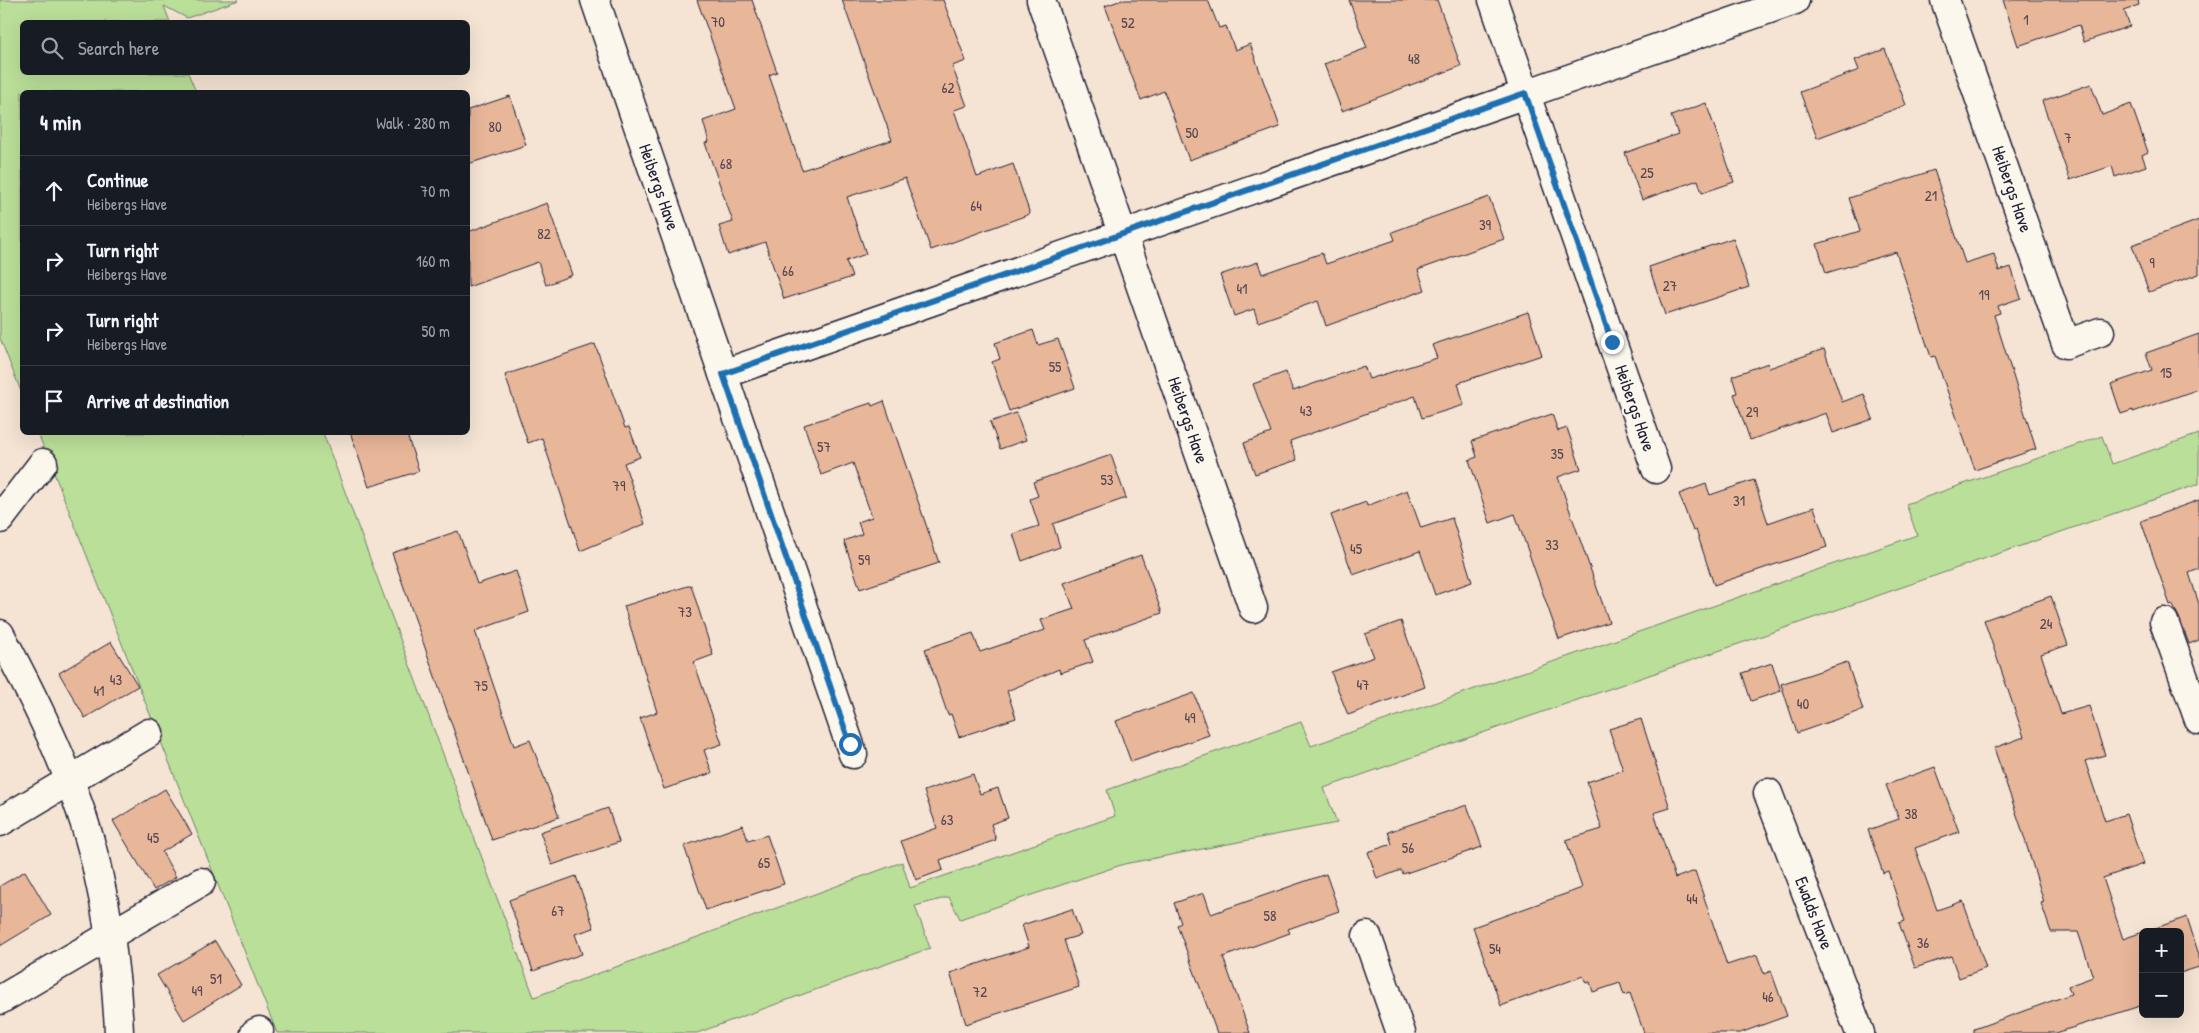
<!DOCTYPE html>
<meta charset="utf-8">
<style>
body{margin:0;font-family:"Patrick Hand",sans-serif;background:#20242c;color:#f1f3f6}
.controls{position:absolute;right:15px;bottom:15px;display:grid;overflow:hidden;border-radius:8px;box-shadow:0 5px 20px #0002}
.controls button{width:45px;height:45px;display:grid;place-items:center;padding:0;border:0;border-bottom:1px solid #363941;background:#171b24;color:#f1f3f6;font:25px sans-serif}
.stop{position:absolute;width:15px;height:15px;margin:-11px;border:4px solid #1f6fb2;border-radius:50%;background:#fff}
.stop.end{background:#1f6fb2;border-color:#fff;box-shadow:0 1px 5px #0008}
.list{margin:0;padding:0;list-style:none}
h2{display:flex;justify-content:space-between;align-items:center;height:65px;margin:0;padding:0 20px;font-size:21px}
h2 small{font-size:16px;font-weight:400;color:#9ea1a6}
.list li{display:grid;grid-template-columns:32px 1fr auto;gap:15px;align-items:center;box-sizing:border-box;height:70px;padding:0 20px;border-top:1px solid #363941}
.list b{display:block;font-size:19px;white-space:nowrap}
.list p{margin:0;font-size:16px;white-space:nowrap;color:#9ea1a6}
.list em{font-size:16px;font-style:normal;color:#9ea1a6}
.icon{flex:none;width:28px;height:28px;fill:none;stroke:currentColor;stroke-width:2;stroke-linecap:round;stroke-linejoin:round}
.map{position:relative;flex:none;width:2199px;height:1033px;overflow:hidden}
.search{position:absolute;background:#171b24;box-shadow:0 5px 20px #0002;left:20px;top:20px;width:450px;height:55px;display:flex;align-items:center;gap:12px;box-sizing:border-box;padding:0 18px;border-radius:8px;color:#9ea1a6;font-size:19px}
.panel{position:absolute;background:#171b24;box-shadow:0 5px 20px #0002;left:20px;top:90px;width:450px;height:345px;border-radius:8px}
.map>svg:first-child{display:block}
</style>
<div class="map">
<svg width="2199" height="1033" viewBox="0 0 2199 1033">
<rect width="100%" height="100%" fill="#f5e4d3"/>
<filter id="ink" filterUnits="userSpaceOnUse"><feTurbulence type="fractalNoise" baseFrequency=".02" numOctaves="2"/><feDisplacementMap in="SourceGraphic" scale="10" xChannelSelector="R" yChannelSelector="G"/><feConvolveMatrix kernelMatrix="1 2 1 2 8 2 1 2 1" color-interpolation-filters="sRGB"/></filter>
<g filter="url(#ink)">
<g fill="#badf99" stroke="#6e806a">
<polygon points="0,0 239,0 187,18 164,6 170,22 22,22 22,72 188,73 196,92 22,92 22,394 0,338"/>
<polygon points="38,433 323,433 534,997 902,862 910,888 1115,816 1107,790 1301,722 1311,746 1917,535 1906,504 2102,436 2112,464 2199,434 2199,484 1324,788 1337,823 1124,864 960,919 949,897 915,906 930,948 697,1033 277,1033"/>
</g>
<g fill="#e8b699" stroke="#22223b">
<polygon points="697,0 752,0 777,72 769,75 802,170 892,140 842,0 943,0 966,61 952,66 967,106 954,110 977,177 1013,164 1030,214 931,250 905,178 847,197 866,254 846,261 852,277 784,299 765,242 728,255 719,226 733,222 705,143 709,142 703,121 736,109"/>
<polygon points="1122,0 1208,0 1219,28 1226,26 1235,50 1250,44 1280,127 1189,160 1164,91 1141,100 1105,6"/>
<polygon points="1349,0 1437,0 1461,66 1342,111 1324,64 1367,48"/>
<polygon points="2003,0 2138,0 2139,5 2124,10 2130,26 2084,42 2079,25 2018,46"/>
<polygon points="1885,49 1906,105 1817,138 1800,92 1859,70 1855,60"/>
<polygon points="2091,84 2102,115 2131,104 2148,152 2142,155 2146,166 2115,177 2112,166 2070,180 2042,101"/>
<polygon points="510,96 526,145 468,164 468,110"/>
<polygon points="1706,103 1734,182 1702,193 1698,180 1642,200 1625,153 1678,134 1671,116"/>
<polygon points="1934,170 1965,263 1994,254 1999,271 2011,267 2021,298 1998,306 2000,313 1994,315 2036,449 1975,470 1935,356 1931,357 1896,252 1826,273 1817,244 1860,231 1849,198"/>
<polygon points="1489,197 1504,239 1418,270 1425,290 1326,326 1318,301 1258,322 1254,309 1234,316 1220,275 1258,262 1262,274 1322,253 1326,264 1395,240 1392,232"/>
<polygon points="547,203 572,275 546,285 538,262 468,287 468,232"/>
<polygon points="2199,220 2199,274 2149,292 2132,245"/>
<polygon points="1733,238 1749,287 1665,315 1649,267"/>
<polygon points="1528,312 1542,355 1458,383 1464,405 1422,418 1415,396 1290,441 1297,460 1255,474 1244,443 1271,433 1253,384 1286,372 1293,391 1364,366 1369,379 1437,358 1432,345"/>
<polygon points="1033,330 1038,345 1058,339 1075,388 1009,411 992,362 1000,359 995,343"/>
<polygon points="2199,334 2199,389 2133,412 2133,410 2121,414 2111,384 2152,370 2146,353"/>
<polygon points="595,344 625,428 629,427 640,457 624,463 645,524 580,551 542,438 528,443 505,375"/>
<polygon points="1824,349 1842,402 1864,394 1873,419 1833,433 1826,413 1750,440 1734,394 1737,393 1732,376 1768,363 1769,368"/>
<polygon points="884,401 939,563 860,589 844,541 862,534 858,522 872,517 853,463 821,475 804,425 871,403 872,406"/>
<polygon points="1016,413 1026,440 1000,449 990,422"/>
<polygon points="1552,414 1558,431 1567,428 1581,469 1558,477 1609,622 1559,639 1515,514 1490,523 1469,460 1477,457 1472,441"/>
<polygon points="350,432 406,432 419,471 369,487"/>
<polygon points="1111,455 1126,498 1053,524 1060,547 1022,561 1013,534 1039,526 1030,499 1038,496 1033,482"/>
<polygon points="1754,480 1768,523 1814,507 1827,547 1714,585 1696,530 1693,531 1679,494 1706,484 1710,495"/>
<polygon points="1407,490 1421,528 1452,518 1472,582 1435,595 1420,551 1353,575 1331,515 1366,502 1367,506"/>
<polygon points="2199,500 2199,569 2189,573 2199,604 2199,640 2189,644 2179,617 2172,604 2170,605 2141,521"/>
<polygon points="458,531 477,584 516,571 529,612 475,631 514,746 530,740 559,817 492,840 392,553"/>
<polygon points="1141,555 1162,613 1085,640 1093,662 1060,673 1059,669 1007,691 1016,718 959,737 951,714 948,715 925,649 973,633 980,652 1045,630 1041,620 1074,609 1064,583"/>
<polygon points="691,585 713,655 694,662 722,744 704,750 712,773 664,789 640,718 657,712 624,606"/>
<polygon points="2051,596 2068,645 2041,654 2061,714 2089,706 2105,755 2085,761 2105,821 2126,814 2143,864 2103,878 2123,939 2143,932 2143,1005 2056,1033 1974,1033 1974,1029 2071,994 2068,986 2093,977 2078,932 2051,932 2041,903 2044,902 2021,827 1994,748 2024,737 1984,620"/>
<polygon points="1401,621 1425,687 1348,715 1331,672 1374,657 1365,634"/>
<polygon points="111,642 138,686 85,718 59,673"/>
<polygon points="1847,662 1863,710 1797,733 1781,684"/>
<polygon points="1772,663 1781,691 1751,701 1742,673"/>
<polygon points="1194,693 1209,735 1131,762 1116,721"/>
<polygon points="1641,719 1670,808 1654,813 1675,878 1695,871 1727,965 1757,955 1764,974 1771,971 1787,1016 1740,1033 1644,1033 1630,993 1624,995 1620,983 1593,992 1590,982 1586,983 1583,976 1501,1006 1473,927 1582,888 1566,840 1602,829 1587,782 1623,770 1609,729"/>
<polygon points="1935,767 1959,832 1915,848 1937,910 1963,901 1986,968 1959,978 1951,956 1915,968 1899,923 1905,921 1888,871 1883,873 1868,830 1899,819 1886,785"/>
<polygon points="973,774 980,794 998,788 1008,818 991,824 996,840 940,860 943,870 916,880 901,841 937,828 924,791"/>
<polygon points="165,789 192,834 162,852 176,877 154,890 113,821"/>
<polygon points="1467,805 1482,847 1403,874 1401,870 1377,879 1368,852 1392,844 1388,832"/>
<polygon points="608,808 619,842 552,865 540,832"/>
<polygon points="743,825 748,841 767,835 784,884 706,910 684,846"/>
<polygon points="25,871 51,915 0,946 0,886"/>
<polygon points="1326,874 1339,911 1288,929 1290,933 1223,957 1250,1033 1217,1033 1177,925 1181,923 1174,903 1204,893 1211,914"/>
<polygon points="576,876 594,928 575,934 582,954 533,971 509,900"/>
<polygon points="1072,909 1081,935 1064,940 1079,987 966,1024 950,973 1029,947 1022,925"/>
<polygon points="2187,917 2199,955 2199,967 2180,973 2180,932 2144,932"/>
<polygon points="215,941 241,985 184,1020 157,975"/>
</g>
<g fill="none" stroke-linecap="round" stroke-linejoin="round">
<g stroke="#22223b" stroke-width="31">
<g id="street">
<polyline points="595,0 853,754"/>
<polyline points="1041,0 1253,608"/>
<polyline points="1493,0 1656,469"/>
<polyline points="1945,0 2066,344 2100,332"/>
<polyline points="723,374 1795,0"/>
<polyline points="0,519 43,463"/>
<polyline points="2164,622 2199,720"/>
<path d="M0,634C39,707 77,784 96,864C109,919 117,977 119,1033"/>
<polyline points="1768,793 1860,1033"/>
<polyline points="0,822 149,733"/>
<polyline points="1367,936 1401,1033"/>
<polyline points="0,1000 201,882"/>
<polyline points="255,1033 259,1031"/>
</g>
</g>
<use href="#street" stroke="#fbf7ec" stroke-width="28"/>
</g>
</g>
<g fill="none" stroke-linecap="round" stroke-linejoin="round" filter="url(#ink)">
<polyline stroke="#1f6fb2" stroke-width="6" points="850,744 723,374 1525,93 1612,342"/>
</g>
<g text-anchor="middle" stroke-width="4.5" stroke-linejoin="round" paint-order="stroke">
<g font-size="15" fill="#544752">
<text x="2026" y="25">1</text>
<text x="718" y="27">70</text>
<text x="1128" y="28">52</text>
<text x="1414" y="64">48</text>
<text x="948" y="93">62</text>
<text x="495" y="132">80</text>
<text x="1192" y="138">50</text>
<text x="2068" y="143">7</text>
<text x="726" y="169">68</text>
<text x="1647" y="178">25</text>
<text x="1931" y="201">21</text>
<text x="976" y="211">64</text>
<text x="1485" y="230">39</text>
<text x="544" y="239">82</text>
<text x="2152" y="268">9</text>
<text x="788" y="276">66</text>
<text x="1670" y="291">27</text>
<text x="1242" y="294">41</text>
<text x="1984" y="300">19</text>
<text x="1055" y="372">55</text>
<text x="2166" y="378">15</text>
<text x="1306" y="416">43</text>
<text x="1752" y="417">29</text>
<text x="824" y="452">57</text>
<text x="1557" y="459">35</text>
<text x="1107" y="485">53</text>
<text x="619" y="491">79</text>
<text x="1739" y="506">31</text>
<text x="1552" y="550">33</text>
<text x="1356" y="554">45</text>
<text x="864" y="565">59</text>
<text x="685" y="617">73</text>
<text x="2046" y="629">24</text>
<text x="116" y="685">43</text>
<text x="1363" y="690">47</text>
<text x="481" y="691">75</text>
<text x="99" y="696">41</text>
<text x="1803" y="709">40</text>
<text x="1190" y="723">49</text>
<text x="1911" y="819">38</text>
<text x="947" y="825">63</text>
<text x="153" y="843">45</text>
<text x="1408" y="853">56</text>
<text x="764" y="868">65</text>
<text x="1692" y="904">44</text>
<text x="558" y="916">67</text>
<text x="1270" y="921">58</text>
<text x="1923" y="948">36</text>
<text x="1495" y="954">54</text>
<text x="216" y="984">51</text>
<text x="197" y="996">49</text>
<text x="980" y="997">72</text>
<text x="1768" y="1002">46</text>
</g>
<g font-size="18" fill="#22223b" stroke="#fbf7ec">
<text transform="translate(659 187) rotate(71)" y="6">Heibergs Have</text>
<text transform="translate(2012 189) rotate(71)" y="6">Heibergs Have</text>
<text transform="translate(1635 408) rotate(71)" y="6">Heibergs Have</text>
<text transform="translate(1188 420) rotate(71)" y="6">Heibergs Have</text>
<text transform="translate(1814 913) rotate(69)" y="6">Ewalds Have</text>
</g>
</g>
</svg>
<div class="controls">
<button>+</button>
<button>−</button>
</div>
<div class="stop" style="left:850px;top:744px"></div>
<div class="stop end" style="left:1612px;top:342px"></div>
<div class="search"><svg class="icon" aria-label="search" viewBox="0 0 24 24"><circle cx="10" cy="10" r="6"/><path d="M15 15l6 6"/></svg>Search here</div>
<section class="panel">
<h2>4 min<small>Walk · 280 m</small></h2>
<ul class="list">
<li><svg class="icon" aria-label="ahead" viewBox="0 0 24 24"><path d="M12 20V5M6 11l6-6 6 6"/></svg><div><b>Continue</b><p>Heibergs Have</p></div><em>70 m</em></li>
<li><svg class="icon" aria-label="right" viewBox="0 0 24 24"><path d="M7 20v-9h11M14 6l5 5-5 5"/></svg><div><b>Turn right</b><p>Heibergs Have</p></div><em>160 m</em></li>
<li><svg class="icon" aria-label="right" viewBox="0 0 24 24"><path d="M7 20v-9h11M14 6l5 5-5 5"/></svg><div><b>Turn right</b><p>Heibergs Have</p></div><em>50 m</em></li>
<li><svg class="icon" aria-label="arrive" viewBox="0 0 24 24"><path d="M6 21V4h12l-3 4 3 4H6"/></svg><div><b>Arrive at destination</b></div></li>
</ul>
</section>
</div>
